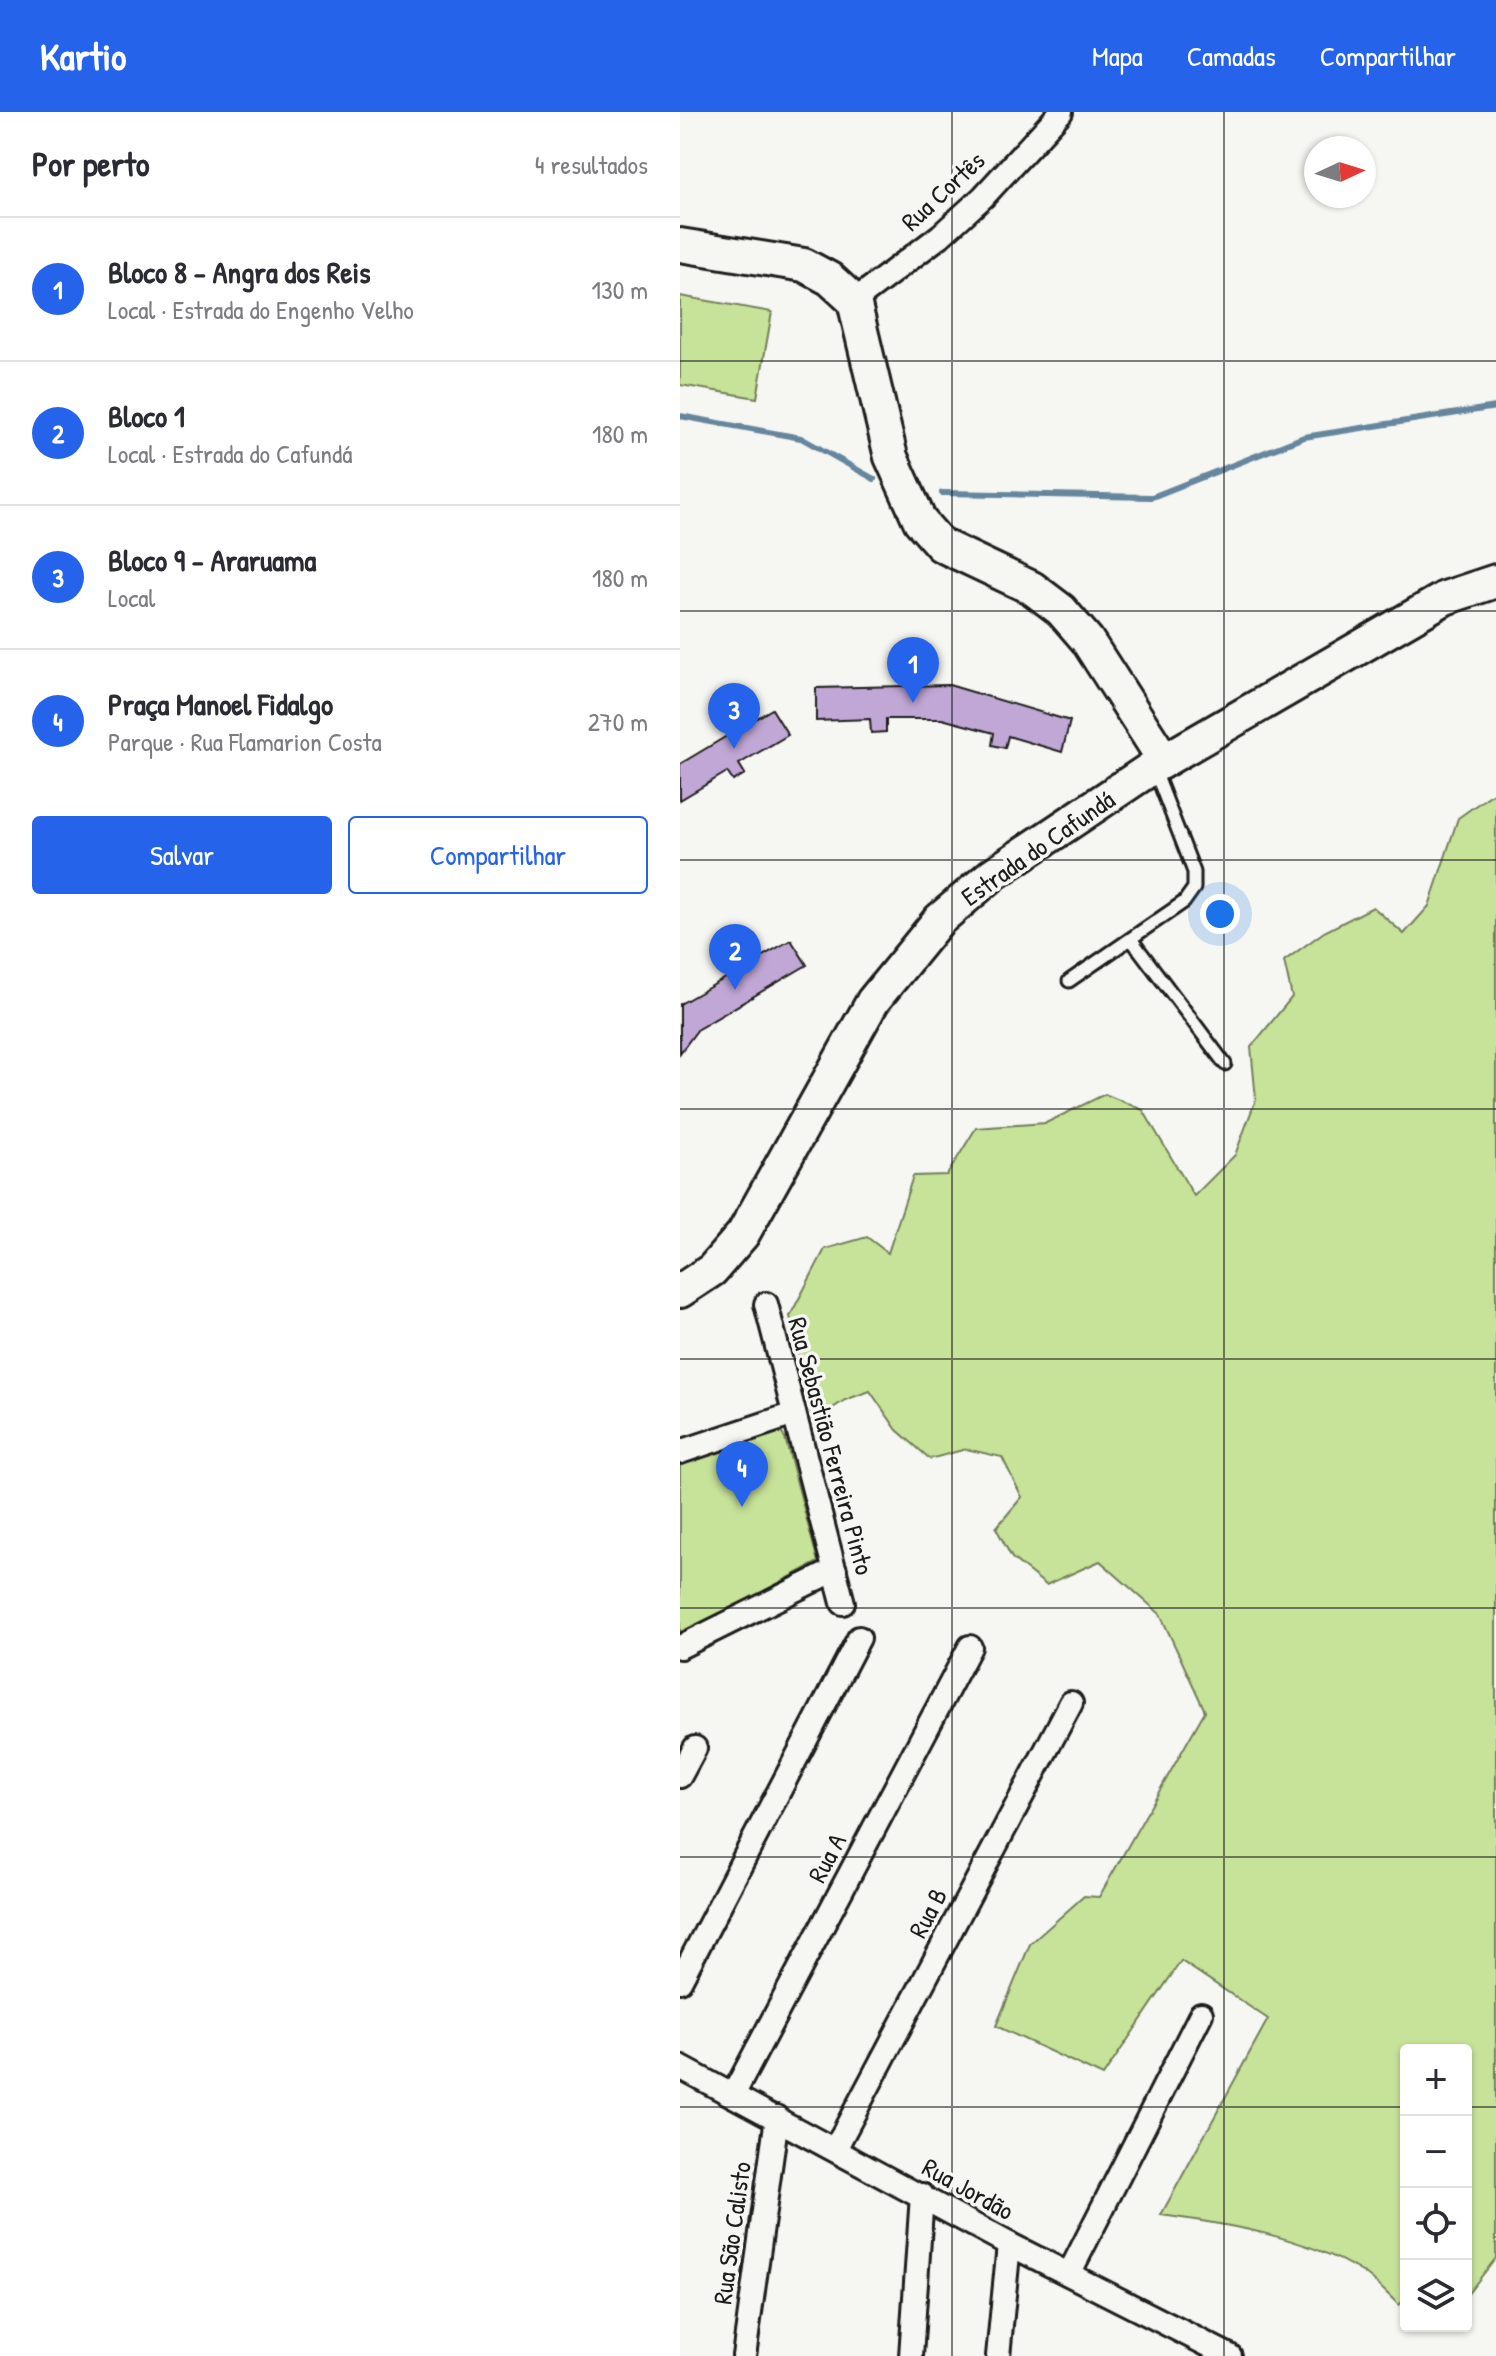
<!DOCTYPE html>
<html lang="pt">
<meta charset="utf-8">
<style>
body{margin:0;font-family:"Patrick Hand",sans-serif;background:#f7f7f7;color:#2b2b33}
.controls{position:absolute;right:24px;bottom:24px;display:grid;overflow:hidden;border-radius:8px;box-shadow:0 2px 6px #0004}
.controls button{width:72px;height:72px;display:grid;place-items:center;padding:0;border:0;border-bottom:2px solid #e1e1e2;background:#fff;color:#2b2b33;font:40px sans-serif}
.compass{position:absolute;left:624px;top:24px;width:72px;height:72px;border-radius:50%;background:#fff;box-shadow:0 2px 6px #0004;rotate:86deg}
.you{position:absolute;left:540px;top:802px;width:28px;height:28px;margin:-20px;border:6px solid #fff;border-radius:50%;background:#1a73e8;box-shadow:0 0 0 12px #1a73e833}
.badge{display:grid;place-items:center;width:52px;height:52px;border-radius:50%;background:#2563eb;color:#fff;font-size:26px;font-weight:700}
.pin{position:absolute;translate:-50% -66px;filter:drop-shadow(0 2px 4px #0008)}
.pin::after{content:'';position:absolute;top:42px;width:28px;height:24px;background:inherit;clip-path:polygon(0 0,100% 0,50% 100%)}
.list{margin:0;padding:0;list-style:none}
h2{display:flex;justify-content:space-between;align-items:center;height:104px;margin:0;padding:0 32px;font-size:34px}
h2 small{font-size:26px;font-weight:400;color:#7c7c81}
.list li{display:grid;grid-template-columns:52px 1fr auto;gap:24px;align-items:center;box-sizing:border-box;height:144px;padding:0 32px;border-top:2px solid #e1e1e2}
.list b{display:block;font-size:30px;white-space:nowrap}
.list p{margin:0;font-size:26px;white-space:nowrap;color:#7c7c81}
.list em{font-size:26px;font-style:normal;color:#7c7c81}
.actions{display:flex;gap:16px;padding:24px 32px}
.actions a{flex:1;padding:18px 0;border:2px solid #2563eb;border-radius:8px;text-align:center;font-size:28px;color:#2563eb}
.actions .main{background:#2563eb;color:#fff}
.icon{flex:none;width:44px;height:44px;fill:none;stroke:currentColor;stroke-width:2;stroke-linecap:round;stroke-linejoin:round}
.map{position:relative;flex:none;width:816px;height:2244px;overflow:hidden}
header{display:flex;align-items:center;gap:48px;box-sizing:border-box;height:112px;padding:0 40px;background:#2563eb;color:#fff}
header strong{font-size:38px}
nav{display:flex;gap:44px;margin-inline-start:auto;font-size:28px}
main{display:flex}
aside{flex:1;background:#fff}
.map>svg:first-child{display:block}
</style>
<header>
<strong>Kartio</strong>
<nav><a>Mapa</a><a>Camadas</a><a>Compartilhar</a></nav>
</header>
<main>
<aside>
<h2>Por perto<small>4 resultados</small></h2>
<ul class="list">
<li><span class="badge">1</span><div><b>Bloco 8 - Angra dos Reis</b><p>Local · Estrada do Engenho Velho</p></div><em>130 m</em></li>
<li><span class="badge">2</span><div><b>Bloco 1</b><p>Local · Estrada do Cafundá</p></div><em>180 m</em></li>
<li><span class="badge">3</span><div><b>Bloco 9 - Araruama</b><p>Local</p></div><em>180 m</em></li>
<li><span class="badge">4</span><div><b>Praça Manoel Fidalgo</b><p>Parque · Rua Flamarion Costa</p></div><em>270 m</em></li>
</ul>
<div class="actions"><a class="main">Salvar</a><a>Compartilhar</a></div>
</aside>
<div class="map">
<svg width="816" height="2244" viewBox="0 0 816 2244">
<rect width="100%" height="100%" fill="#f6f6f2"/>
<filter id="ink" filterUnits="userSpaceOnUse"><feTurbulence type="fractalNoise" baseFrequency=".0125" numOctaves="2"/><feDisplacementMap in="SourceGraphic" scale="16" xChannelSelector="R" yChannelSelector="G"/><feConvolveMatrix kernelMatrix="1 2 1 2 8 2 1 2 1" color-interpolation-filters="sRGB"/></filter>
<g filter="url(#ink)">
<g fill="#c7e299" stroke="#727f5a" stroke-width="2">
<polygon points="0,184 92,200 77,286 0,273"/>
<path d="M816,679V2146L786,2184V1938H726V2187L719,2193C707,2182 695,2168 682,2160C625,2124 546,2112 481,2103L588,1907L501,1849L423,1964L316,1914L350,1832L404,1784L419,1785L525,1599L480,1502L420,1449L366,1473L332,1446L316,1416L342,1385L322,1345L286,1337L250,1347L217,1318L190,1279L165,1288L133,1309L110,1204L145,1137L187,1125L208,1141L233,1064L267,1063L296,1016L366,1011L425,982L463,998L514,1084L555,1043L576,987L571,935L612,885L604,849L644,820L693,795L724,822L749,794L778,706Z"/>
<polygon points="93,1319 100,1319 105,1326 138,1450 0,1524 0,1348"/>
</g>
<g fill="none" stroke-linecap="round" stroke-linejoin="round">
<g stroke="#66869e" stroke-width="6">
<polyline points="0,304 121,326 194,367"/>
<polyline points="262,381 472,385 624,325 816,295"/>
</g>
</g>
<g fill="#c1a7d5" stroke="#1c1c1c" stroke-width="2">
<polygon points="269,573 390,609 382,640 328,624 325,636 312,633 314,621 262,607 206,607 206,620 191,621 190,607 136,609 136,576"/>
<polygon points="92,597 108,623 59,652 65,662 53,669 47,660 0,688 0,652"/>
<polygon points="111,828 127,853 18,917 0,941 0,892 51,863 44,851 57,844 63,855"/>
</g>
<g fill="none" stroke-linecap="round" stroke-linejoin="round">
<g stroke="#1c1c1c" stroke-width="17">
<g id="lane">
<polyline points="451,827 545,952"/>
<polyline points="389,869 504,790 514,776 514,760 475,659"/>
</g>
</g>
<g stroke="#1c1c1c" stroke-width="28">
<g id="street">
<polyline points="174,189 260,124 303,85 381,0"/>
<polyline points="86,1192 163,1491"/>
<polyline points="0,1340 114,1302"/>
<polyline points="0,1535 155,1458"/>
<polyline points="0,1664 15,1636"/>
<polyline points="0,1869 179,1526"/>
<polyline points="0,1955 329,2132 550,2244"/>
<polyline points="53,1983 290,1535"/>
<polyline points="155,2037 391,1591"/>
<polyline points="389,2162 521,1902"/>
<polyline points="64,2244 97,2005"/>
<polyline points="231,2244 242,2083"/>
<polyline points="318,2244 329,2132"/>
</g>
</g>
<g stroke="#1c1c1c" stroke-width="38">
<g id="secondary">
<polyline points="0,133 124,153 150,167 174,189 211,345 240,409 261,433 352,476 381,498 407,528 484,648"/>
<polyline points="0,1179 32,1158 63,1122 193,889 259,808 313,762 473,655 765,486 816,469"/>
</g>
</g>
<use href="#lane" stroke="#f6f6f2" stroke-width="11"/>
<use href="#street" stroke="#f6f6f2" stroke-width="22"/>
<use href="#secondary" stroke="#f6f6f2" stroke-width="32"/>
</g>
</g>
<path fill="none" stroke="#1c1c1c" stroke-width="2" stroke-opacity="0.55" d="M272,0V2244M544,0V2244M0,249H816M0,499H816M0,748H816M0,997H816M0,1247H816M0,1496H816M0,1745H816M0,1995H726M786,1995H816"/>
<g text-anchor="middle" stroke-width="7" stroke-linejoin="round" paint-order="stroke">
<g font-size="26" fill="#1c1c1c" stroke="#f6f6f2">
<text transform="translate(263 79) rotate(-43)" y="9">Rua Cortês</text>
<text transform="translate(358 736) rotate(-35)" y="9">Estrada do Cafundá</text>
<text transform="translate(151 1334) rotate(75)" y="9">Rua Sebastião Ferreira Pinto</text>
<text transform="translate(147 1746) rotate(-62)" y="9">Rua A</text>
<text transform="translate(248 1801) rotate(-62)" y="9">Rua B</text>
<text transform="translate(288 2077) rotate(29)" y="9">Rua Jordão</text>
<text transform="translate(52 2121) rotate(-82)" y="9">Rua São Calisto</text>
</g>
</g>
</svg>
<div class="controls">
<button>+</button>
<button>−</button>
<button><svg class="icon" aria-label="locate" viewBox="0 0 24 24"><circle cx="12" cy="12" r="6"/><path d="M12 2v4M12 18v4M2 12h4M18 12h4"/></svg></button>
<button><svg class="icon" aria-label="layers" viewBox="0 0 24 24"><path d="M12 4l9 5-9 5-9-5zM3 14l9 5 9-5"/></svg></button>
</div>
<svg class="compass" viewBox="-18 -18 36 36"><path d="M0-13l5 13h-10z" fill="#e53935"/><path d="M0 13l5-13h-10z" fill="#7c7c81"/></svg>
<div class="you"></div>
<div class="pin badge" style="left:233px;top:591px">1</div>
<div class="pin badge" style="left:55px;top:878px">2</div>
<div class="pin badge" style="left:54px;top:637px">3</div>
<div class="pin badge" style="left:62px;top:1395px">4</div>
</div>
</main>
